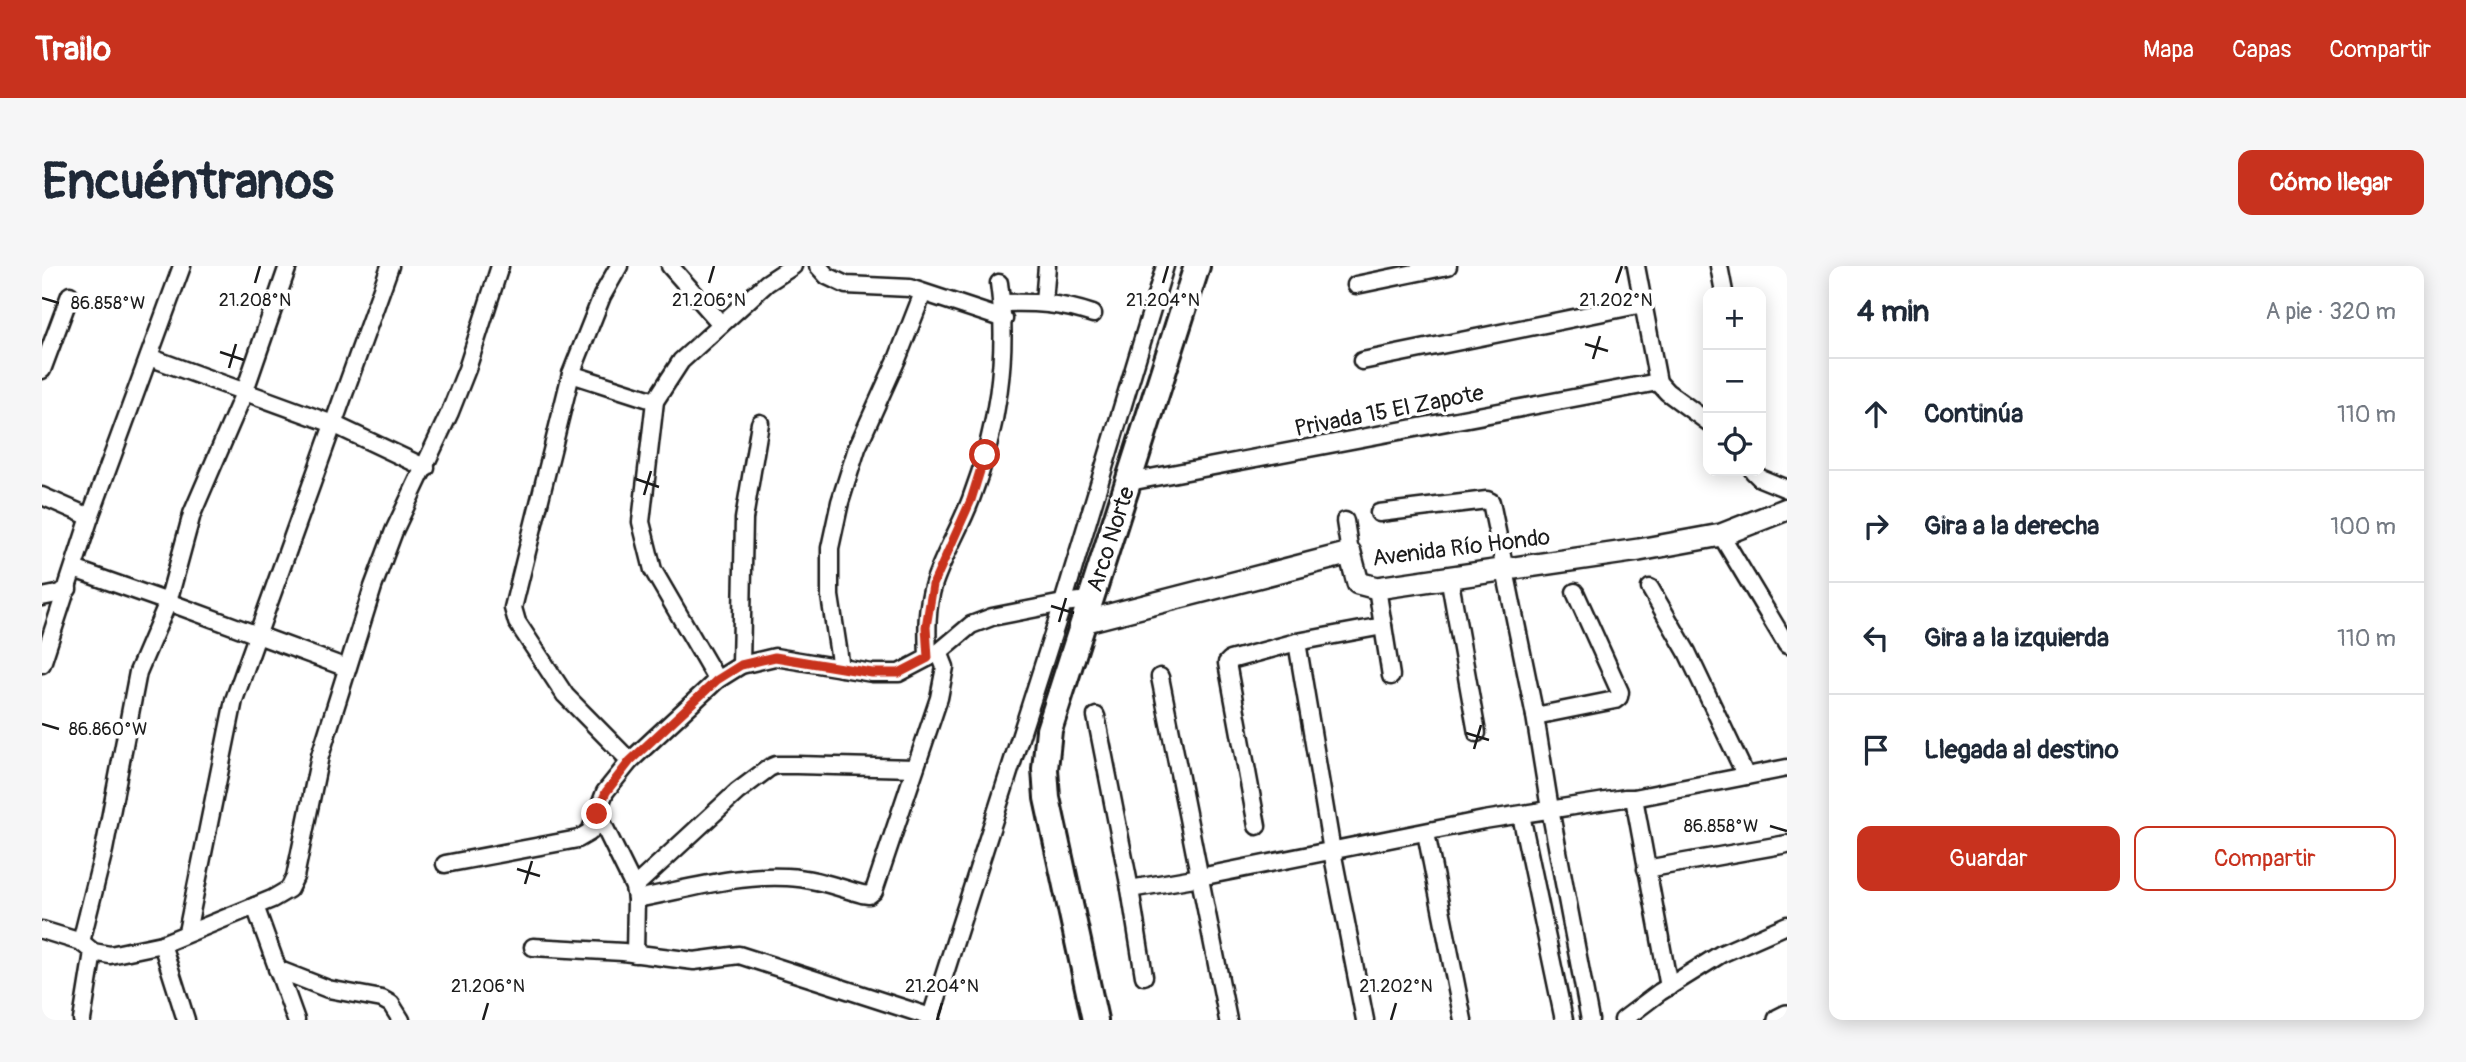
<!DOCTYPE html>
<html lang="es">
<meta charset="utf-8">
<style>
body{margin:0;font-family:Pangolin,sans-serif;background:#f6f6f7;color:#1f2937}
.controls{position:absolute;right:21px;top:21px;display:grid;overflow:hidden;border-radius:14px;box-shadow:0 4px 18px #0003}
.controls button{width:63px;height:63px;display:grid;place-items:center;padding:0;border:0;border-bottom:2px solid #e0e1e3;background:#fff;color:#1f2937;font:35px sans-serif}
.stop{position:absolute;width:21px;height:21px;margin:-16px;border:5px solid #c8321e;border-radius:50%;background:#fff}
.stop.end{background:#c8321e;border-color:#fff;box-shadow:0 2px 7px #0008}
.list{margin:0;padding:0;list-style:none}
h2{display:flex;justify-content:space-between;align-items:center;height:91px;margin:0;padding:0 28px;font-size:30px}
h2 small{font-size:23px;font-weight:400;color:#747a83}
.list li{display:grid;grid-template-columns:46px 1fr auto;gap:21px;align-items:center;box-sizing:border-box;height:112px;padding:0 28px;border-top:2px solid #e0e1e3}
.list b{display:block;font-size:26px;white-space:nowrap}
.list em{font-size:23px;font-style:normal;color:#747a83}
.actions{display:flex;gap:14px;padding:21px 28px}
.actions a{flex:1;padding:16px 0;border:2px solid #c8321e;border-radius:14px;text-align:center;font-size:24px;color:#c8321e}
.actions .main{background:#c8321e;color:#fff}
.icon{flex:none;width:38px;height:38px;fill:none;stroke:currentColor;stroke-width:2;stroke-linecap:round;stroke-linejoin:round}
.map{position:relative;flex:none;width:1745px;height:754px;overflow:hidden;border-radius:14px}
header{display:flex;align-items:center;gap:42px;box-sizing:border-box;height:98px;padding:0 35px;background:#c8321e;color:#fff}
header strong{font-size:33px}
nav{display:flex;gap:38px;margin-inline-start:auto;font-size:24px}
.intro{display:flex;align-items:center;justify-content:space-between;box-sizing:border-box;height:168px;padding:0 42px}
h1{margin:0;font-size:49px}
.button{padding:18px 32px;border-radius:14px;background:#c8321e;color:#fff;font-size:24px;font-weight:700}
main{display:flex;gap:42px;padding:0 42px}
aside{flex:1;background:#fff;border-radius:14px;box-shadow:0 4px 18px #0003}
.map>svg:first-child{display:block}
</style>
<header>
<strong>Trailo</strong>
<nav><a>Mapa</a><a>Capas</a><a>Compartir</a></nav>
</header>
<div class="intro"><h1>Encuéntranos</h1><a class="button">Cómo llegar</a></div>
<main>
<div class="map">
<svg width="1745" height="754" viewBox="0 0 1745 754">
<rect width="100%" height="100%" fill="#fff"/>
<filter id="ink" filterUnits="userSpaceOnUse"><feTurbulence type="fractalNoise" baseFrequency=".0143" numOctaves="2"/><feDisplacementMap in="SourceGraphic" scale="14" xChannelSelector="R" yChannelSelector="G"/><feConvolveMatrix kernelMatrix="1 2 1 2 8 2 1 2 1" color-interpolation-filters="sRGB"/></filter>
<g filter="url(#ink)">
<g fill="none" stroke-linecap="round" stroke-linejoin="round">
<g stroke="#1c1c1c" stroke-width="21">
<g id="minor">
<polyline points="577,0 560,30 529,108 471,342 475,356 523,429 588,495"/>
<polyline points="628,0 679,58"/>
<polyline points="776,0 785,10 804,19 868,22 962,53"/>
<polyline points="1594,0 1616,116 1625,126 1666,156"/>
<polyline points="1677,0 1682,26"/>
<polyline points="1314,19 1406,0"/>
<polyline points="1002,36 1005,0"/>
<path d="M960,37C994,36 1018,37 1051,48"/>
<polyline points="107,91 291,158 384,202"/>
<polyline points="1320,95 1601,38"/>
<polyline points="0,104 28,29"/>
<polyline points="529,108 613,135"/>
<polyline points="1711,205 1718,212 1745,223"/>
<polyline points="1087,216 1616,116"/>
<polyline points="0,230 48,251"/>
<polyline points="1337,247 1445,234 1449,236 1493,450 1508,543 1548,754"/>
<polyline points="1303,255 1308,287"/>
<polyline points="1679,269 1745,379"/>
<polyline points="32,303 126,336 305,402"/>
<polyline points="1407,310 1435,467"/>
<polyline points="1335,322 1349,410"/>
<polyline points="1608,322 1645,386 1704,510"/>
<polyline points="0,331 15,328 26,323"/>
<polyline points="1255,376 1290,585 1323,754"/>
<path d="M886,392C885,367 884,341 892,317C902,288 918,262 929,233C955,165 967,89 957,17"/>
<polyline points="0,398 48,251 140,0"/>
<polyline points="699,399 702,253 718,157"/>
<polyline points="799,402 788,330 788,282 798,236 815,182 856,91 881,27"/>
<polyline points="1118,411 1186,754"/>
<polyline points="675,414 611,304 599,256 613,135 639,95 725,17 751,0"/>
<polyline points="1054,450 1088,623 1102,710"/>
<polyline points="1493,450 1573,434 1577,431 1578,426 1533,326"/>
<polyline points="1592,532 1627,721"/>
<polyline points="556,548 592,621 594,633 593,688"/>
<polyline points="1479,549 1522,754"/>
<polyline points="1215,560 1185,397 1188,394 1255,376 1341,360"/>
<polyline points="1384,567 1421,754"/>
<polyline points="403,598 536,573 548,566 563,526 588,495 675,414 699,399 733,391 830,407 857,407 897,386 929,359 950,351 1021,337 1047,334"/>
<polyline points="1604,603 1745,578"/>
<polyline points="592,621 695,526 727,502 734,499 754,499 873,502"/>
<polyline points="1088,623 1158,611 1442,554 1583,532 1592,532 1745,502"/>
<path d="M594,633C643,624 695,608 745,611C771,612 795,621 820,628L827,629L832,625L897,432L903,401L897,386"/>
<polyline points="213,640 254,754"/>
<polyline points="0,664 39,676 51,686 68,689 120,678 230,633 247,623 253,611 278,490 331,321 352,265 408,146 425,103 458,0"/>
<polyline points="145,666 192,434 348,0"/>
<polyline points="39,676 62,584 96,406 126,336 150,248 202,127 246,0"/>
<polyline points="120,678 144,754"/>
<polyline points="491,681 581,686 652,695 697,689 889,751"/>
<polyline points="235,703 286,723 340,733 349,738 359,754"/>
<polyline points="40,754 51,686"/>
<polyline points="888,754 1021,337 1123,0"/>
<polyline points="1581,754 1618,726 1679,688 1745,659"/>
</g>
</g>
<g stroke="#1c1c1c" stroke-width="26">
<g id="secondary">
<polyline points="1041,356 1308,287 1316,317 1335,322 1597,284 1679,269 1745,243"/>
<polyline points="1737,754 1745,750"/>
</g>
</g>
<g stroke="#1c1c1c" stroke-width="30">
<polyline id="primary" points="1053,754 1005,532 1003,503 1007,464 1155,0"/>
</g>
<use href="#minor" stroke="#fff" stroke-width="16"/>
<use href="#secondary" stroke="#fff" stroke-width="21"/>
<use href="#primary" stroke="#fff" stroke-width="24"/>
</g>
</g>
<g fill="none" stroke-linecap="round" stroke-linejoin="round" filter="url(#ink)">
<polyline stroke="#c8321e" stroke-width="9" points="555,548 564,526 588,495 675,414 699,399 733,391 830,407 857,407 886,392 884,361 891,319 929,234 943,189"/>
</g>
<path fill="none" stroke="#1c1c1c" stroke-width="2.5" d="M213,17L218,0M667,17L672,0M1121,17L1126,0M1574,17L1580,0M0,32L17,37M1543,78L1566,85M178,86L202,94M1551,93L1558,70M187,102L194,78M594,213L617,221M602,229L609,205M1009,340L1032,347M1017,356L1024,332M0,458L17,463M1424,467L1447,474M1432,483L1439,459M1728,560L1745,565M475,603L498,610M483,618L490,595M441,754L446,737M895,754L900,737M1349,754L1354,737"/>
<g text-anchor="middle" stroke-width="7" stroke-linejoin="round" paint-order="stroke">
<g font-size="23" fill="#1c1c1c" stroke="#fff">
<text transform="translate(1347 144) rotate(-11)" y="8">Privada 15 El Zapote</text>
<text transform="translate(1068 273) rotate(-72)" y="8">Arco Norte</text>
<text transform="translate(1419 281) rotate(-7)" y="8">Avenida Río Hondo</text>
</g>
</g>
<g font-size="18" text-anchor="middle" fill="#1c1c1c" stroke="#fff" stroke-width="7" stroke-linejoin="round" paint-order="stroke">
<text x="213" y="40">21.208°N</text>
<text x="667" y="40">21.206°N</text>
<text x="1121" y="40">21.204°N</text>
<text x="1574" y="40">21.202°N</text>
<text x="66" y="43">86.858°W</text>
<text x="66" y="469">86.860°W</text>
<text x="1679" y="566">86.858°W</text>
<text x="446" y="726">21.206°N</text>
<text x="900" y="726">21.204°N</text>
<text x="1354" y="726">21.202°N</text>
</g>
</svg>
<div class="controls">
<button>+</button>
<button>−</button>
<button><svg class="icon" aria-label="locate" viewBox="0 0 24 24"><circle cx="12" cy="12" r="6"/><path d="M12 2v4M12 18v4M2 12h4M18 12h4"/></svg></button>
</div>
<div class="stop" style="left:943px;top:189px"></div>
<div class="stop end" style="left:555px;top:548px"></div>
</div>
<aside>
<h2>4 min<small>A pie · 320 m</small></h2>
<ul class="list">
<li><svg class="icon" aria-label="ahead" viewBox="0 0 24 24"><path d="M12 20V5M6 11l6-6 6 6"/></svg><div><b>Continúa</b></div><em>110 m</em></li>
<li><svg class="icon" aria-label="right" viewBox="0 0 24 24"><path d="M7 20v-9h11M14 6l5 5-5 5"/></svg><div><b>Gira a la derecha</b></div><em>100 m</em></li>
<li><svg class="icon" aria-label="left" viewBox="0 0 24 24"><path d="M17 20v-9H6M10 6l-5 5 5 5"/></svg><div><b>Gira a la izquierda</b></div><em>110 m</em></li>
<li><svg class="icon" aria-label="arrive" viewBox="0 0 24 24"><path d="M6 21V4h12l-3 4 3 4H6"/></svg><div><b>Llegada al destino</b></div></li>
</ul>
<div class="actions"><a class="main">Guardar</a><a>Compartir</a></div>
</aside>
</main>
